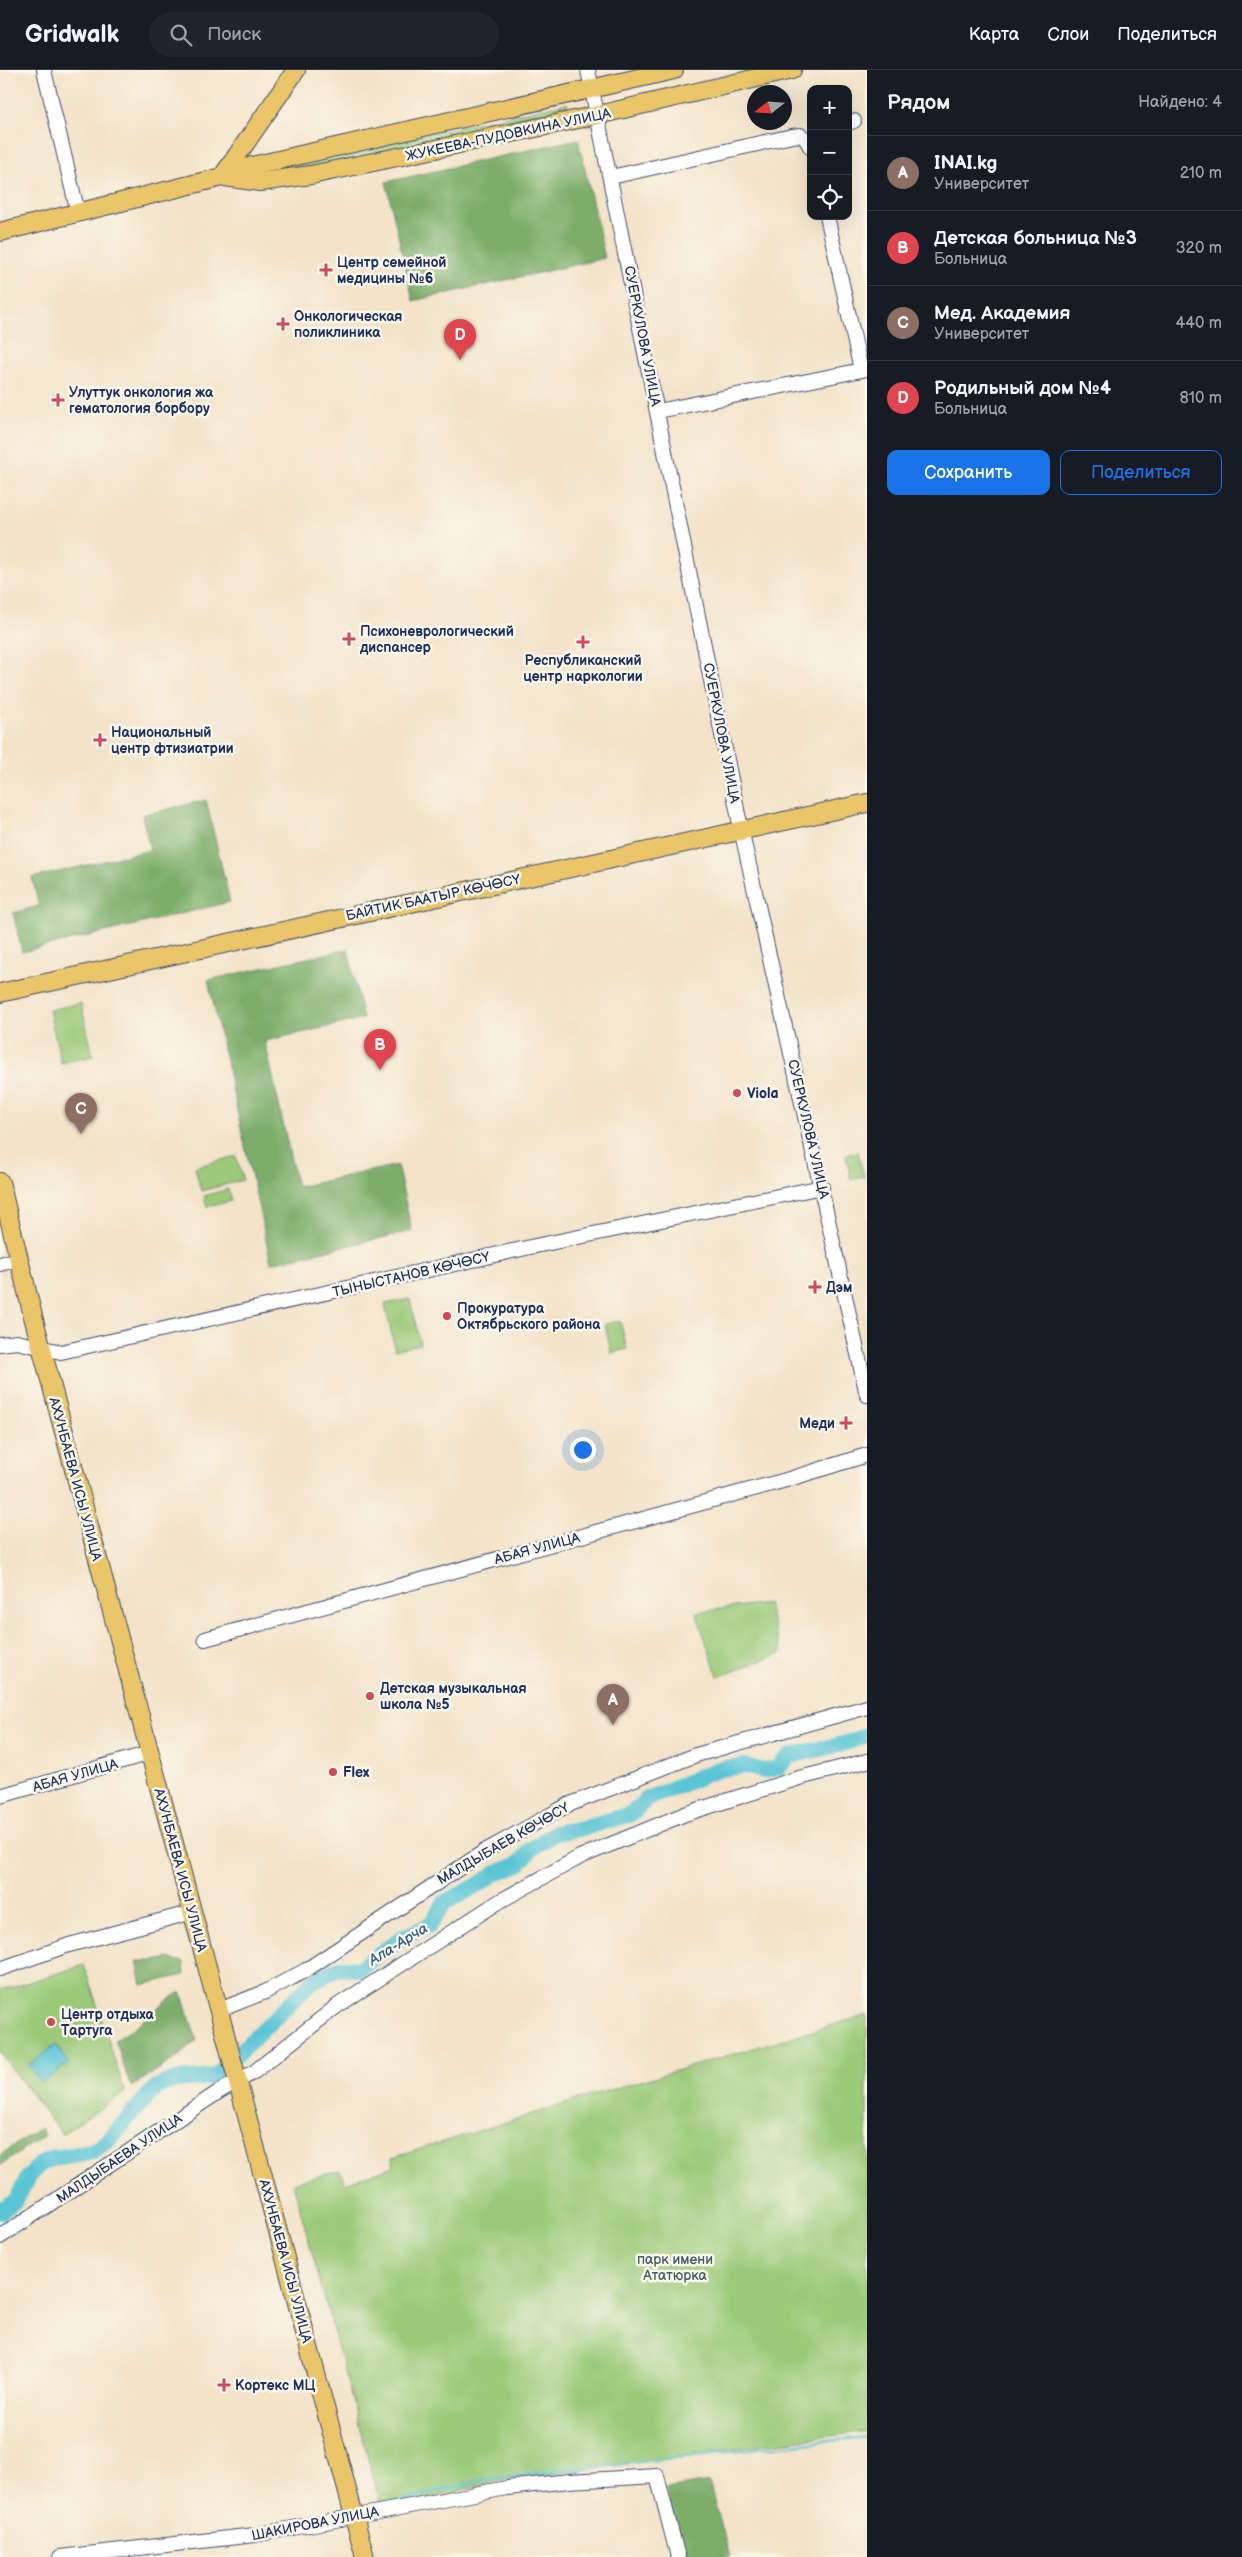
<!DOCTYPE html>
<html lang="ru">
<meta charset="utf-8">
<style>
body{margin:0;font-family:"Balsamiq Sans",sans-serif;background:#20242c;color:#f1f3f6}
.controls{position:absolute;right:15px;top:15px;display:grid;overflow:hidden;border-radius:10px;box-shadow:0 5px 20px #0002}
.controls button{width:45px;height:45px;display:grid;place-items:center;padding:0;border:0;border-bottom:1px solid #363941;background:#171b24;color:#f1f3f6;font:25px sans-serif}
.compass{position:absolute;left:747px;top:15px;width:45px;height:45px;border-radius:50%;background:#171b24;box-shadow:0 5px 20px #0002;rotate:253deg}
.you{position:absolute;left:582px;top:1379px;width:18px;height:18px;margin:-12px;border:4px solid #fff;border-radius:50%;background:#1a73e8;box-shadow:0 0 0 8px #1a73e833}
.badge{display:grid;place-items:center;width:32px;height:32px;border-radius:50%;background:#1a73e8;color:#fff;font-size:16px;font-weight:700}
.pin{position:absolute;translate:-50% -41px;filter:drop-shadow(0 1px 2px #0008)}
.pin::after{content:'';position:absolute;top:26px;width:18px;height:15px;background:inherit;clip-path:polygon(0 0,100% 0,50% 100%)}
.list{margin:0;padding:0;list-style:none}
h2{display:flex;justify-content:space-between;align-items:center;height:65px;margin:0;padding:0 20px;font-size:21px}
h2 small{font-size:16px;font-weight:400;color:#9ea1a6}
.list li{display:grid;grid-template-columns:32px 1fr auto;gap:15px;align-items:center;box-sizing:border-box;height:75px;padding:0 20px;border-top:1px solid #363941}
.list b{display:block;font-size:19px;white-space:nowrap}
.list p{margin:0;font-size:16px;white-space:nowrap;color:#9ea1a6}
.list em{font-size:16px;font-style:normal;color:#9ea1a6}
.actions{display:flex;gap:10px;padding:15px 20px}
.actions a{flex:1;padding:11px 0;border:1px solid #1a73e8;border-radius:10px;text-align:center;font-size:18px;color:#1a73e8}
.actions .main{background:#1a73e8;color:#fff}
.icon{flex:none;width:28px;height:28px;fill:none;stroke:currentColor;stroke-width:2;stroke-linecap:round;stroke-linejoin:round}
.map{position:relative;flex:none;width:867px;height:2487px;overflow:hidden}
header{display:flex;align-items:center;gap:30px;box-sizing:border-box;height:70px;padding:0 25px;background:#171b24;border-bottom:1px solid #363941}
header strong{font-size:24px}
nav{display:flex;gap:28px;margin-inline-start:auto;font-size:18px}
.search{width:350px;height:45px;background:#20242c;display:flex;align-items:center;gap:12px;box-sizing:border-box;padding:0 18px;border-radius:28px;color:#9ea1a6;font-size:19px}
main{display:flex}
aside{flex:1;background:#171b24}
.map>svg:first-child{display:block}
</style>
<header>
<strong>Gridwalk</strong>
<div class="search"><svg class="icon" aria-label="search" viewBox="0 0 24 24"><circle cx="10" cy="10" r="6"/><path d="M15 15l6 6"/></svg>Поиск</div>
<nav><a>Карта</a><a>Слои</a><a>Поделиться</a></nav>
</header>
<main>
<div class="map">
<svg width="867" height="2487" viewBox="0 0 867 2487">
<rect width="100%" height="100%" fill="#fbf7ec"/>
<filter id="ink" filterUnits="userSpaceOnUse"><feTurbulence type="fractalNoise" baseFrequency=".02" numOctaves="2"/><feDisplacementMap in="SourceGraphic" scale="10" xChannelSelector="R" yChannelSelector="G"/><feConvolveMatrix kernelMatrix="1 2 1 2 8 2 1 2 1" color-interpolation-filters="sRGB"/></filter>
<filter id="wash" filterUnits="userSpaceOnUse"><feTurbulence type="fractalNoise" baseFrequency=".0096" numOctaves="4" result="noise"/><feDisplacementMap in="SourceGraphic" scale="20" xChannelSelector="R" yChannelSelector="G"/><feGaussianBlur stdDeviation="1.12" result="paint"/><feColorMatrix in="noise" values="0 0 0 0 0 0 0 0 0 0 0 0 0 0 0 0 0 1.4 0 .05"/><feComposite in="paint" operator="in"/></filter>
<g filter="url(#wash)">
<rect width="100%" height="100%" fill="#f3e3c8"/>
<g fill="#9bca79" stroke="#5b7c6c">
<polygon points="567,33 569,43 325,96 283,100 297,93"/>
<polygon points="81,933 93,986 61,993 49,940"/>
<polygon points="858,1082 864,1107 851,1110 846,1085"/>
<polygon points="236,1086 243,1110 201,1121 195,1097"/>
<polygon points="228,1119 231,1131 207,1137 204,1126"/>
<polygon points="410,1229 420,1274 395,1280 385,1234"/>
<polygon points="620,1251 627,1279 611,1283 605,1254"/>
<polygon points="767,1533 782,1583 718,1607 696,1542"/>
<polygon points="84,1895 125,2022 62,2064 0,1983 0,1921"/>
<polygon points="867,1945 867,2361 496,2412 382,2440 293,2113 340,2100 345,2113 394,2096 392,2088 596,2024"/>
</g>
<g fill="#7cae69" stroke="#4c6e64">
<polygon points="578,69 605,188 413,231 386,112"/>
<polygon points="206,730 230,832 22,882 13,843 39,836 32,808 150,780 142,745"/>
<polygon points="348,879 363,949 265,971 297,1117 397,1095 412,1161 271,1193 208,910"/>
<polygon points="168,1888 184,1892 185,1905 142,1915 137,1891 155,1891"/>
<path d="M181,1922L197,1970L179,1986L131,2017L115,1970C139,1957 157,1935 181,1922Z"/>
<polygon points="40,2058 45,2065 0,2096 0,2085"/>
<polygon points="709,2412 730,2487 684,2487 666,2419"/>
</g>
<polygon fill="#5ac5d5" stroke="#3a7a9a" points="56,1975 69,1993 41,2013 28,1995"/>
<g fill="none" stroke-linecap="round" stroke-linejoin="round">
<polyline stroke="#5ac5d5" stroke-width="2.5" points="391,2433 485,2409 867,2367"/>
<polyline stroke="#5ac5d5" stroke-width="16" points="0,2142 16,2130 29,2106 39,2095 53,2088 92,2082 110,2069 152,2021 163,2014 176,2010 214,2007 313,1911 339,1898 359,1899 403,1867 430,1855 445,1832 475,1817 496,1803 519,1794 531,1779 555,1763 583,1758 631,1744 647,1729 719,1699 744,1696 764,1701 777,1698 790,1686 843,1674 867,1665"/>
</g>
</g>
<g filter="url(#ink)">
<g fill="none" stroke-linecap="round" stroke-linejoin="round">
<g stroke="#3b4a6e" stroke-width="16">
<g id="minor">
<polyline points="44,0 78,143"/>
<polyline points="588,0 741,759 867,1325"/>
<polyline points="848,53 854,51"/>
<polyline points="611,107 792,66 800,65 806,69 811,78"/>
<polyline points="827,146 861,300"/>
<polyline points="658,341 867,299"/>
<polyline points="0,1194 19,1189"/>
<polyline points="0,1274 17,1272 61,1282 535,1176 822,1117"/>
<polyline points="205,1569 786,1410 867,1385"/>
<polyline points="0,1726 150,1683"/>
<polyline points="0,1899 69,1875 193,1842"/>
<polyline points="219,1940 265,1922 306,1900 485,1781 568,1735 696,1685 867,1637"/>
<polyline points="0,2167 220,2021 254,2002 337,1936 500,1831 580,1787 685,1744 799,1708 867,1691"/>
<polyline points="60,2487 255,2465 507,2418 569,2411 657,2406 678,2487"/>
</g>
</g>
<g stroke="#3b4a6e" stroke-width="20">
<g id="major">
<polyline points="222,107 296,0"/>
<polyline points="225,107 260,112 311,105 598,45 792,0"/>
<polyline points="0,162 222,107 252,96 674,0"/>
<polyline points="0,923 867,733"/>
<polyline points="0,1112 34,1250 365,2487"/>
</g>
</g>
<use href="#minor" stroke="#fff" stroke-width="14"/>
<use href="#major" stroke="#ebc669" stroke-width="18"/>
</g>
</g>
<g fill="#d1495b" stroke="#fbf7ec" stroke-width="2">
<path d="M323.5 192.5h5v5h5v5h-5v5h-5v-5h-5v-5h5z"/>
<path d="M280.5 246.5h5v5h5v5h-5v5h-5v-5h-5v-5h5z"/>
<path d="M55.5 322.5h5v5h5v5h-5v5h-5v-5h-5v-5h5z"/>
<path d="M346.5 561.5h5v5h5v5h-5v5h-5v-5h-5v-5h5z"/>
<path d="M580.5 564.5h5v5h5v5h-5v5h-5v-5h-5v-5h5z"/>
<path d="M97.5 662.5h5v5h5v5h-5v5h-5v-5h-5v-5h5z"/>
<circle cx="737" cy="1023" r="5"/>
<path d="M812.5 1209.5h5v5h5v5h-5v5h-5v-5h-5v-5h5z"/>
<circle cx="447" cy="1246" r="5"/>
<path d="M843.5 1345.5h5v5h5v5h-5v5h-5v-5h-5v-5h5z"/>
<circle cx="370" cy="1626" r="5"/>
<circle cx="333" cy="1702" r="5"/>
<circle cx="51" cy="1952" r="5"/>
<path d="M221.5 2307.5h5v5h5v5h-5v5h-5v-5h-5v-5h5z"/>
</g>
<g text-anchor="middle" stroke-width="5" stroke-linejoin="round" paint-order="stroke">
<g font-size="14" fill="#1b2f5e" stroke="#fbf7ec">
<text transform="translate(508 64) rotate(-12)" y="5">ЖУКЕЕВА-ПУДОВКИНА УЛИЦА</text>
<text transform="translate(643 266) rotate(79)" y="5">СУЕРКУЛОВА УЛИЦА</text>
<text transform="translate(722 663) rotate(79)" y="5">СУЕРКУЛОВА УЛИЦА</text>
<text transform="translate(433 827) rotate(-12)" y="5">БАЙТИК БААТЫР КӨЧӨСҮ</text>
<text transform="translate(809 1059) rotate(77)" y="5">СУЕРКУЛОВА УЛИЦА</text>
<text transform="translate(411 1204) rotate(-13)" y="5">ТЫНЫСТАНОВ КӨЧӨСҮ</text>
<text transform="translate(76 1409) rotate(75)" y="5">АХУНБАЕВА ИСЫ УЛИЦА</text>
<text transform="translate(537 1478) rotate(-15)" y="5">АБАЯ УЛИЦА</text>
<text transform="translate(75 1705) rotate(-16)" y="5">АБАЯ УЛИЦА</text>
<text transform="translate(503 1773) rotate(-30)" y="5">МАЛДЫБАЕВ КӨЧӨСҮ</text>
<text transform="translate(181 1800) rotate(75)" y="5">АХУНБАЕВА ИСЫ УЛИЦА</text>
<text transform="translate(119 2088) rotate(-34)" y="5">МАЛДЫБАЕВА УЛИЦА</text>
<text transform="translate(286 2191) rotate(75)" y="5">АХУНБАЕВА ИСЫ УЛИЦА</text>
<text transform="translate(315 2453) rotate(-11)" y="5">ШАКИРОВА УЛИЦА</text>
</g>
<g font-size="14" font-weight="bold" fill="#1b2f5e" stroke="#fbf7ec" text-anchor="start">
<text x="337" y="197">Центр семейной<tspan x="337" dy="16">медицины №6</tspan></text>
<text x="294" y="251">Онкологическая<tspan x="294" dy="16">поликлиника</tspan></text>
<text x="69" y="327">Улуттук онкология жа<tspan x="69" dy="16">гематология борбору</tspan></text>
<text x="360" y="566">Психоневрологический<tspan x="360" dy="16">диспансер</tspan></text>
<text x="583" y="595" text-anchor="middle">Республиканский<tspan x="583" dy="16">центр наркологии</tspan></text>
<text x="111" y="667">Национальный<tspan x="111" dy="16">центр фтизиатрии</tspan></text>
<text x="747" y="1028">Viola</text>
<text x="826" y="1222">Дэм</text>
<text x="457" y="1243">Прокуратура<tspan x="457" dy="16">Октябрьского района</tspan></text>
<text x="835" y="1358" text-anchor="end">Меди</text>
<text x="380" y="1623">Детская музыкальная<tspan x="380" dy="16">школа №5</tspan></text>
<text x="343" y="1707">Flex</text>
<text x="61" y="1949">Центр отдыха<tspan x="61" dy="16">Тартуга</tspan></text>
<text x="235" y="2320">Кортекс МЦ</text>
</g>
<g font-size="14" fill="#415e66" stroke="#fbf7ec">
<text x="675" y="2194">парк имени<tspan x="675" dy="16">Ататюрка</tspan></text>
</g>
<g font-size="15" font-style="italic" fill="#2e5c82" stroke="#fbf7ec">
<text transform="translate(398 1874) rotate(-32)" y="5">Ала-Арча</text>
</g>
</g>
</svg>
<div class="controls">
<button>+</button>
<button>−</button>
<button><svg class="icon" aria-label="locate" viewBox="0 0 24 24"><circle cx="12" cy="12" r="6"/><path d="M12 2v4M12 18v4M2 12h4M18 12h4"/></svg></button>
</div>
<svg class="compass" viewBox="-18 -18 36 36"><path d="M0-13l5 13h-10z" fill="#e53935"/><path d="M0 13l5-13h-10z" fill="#9ea1a6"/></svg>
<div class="you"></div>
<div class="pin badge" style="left:613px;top:1655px;background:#8d6e63">A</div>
<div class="pin badge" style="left:380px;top:1000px;background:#e0444e">B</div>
<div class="pin badge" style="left:81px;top:1064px;background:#8d6e63">C</div>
<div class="pin badge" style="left:460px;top:290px;background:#e0444e">D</div>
</div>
<aside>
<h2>Рядом<small>Найдено: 4</small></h2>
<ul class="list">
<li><span class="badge" style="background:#8d6e63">A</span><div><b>INAI.kg</b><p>Университет</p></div><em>210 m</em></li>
<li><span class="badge" style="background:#e0444e">B</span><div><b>Детская больница №3</b><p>Больница</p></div><em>320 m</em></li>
<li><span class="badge" style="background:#8d6e63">C</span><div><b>Мед. Академия</b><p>Университет</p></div><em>440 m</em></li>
<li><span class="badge" style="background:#e0444e">D</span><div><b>Родильный дом №4</b><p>Больница</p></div><em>810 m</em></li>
</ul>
<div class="actions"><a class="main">Сохранить</a><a>Поделиться</a></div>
</aside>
</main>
